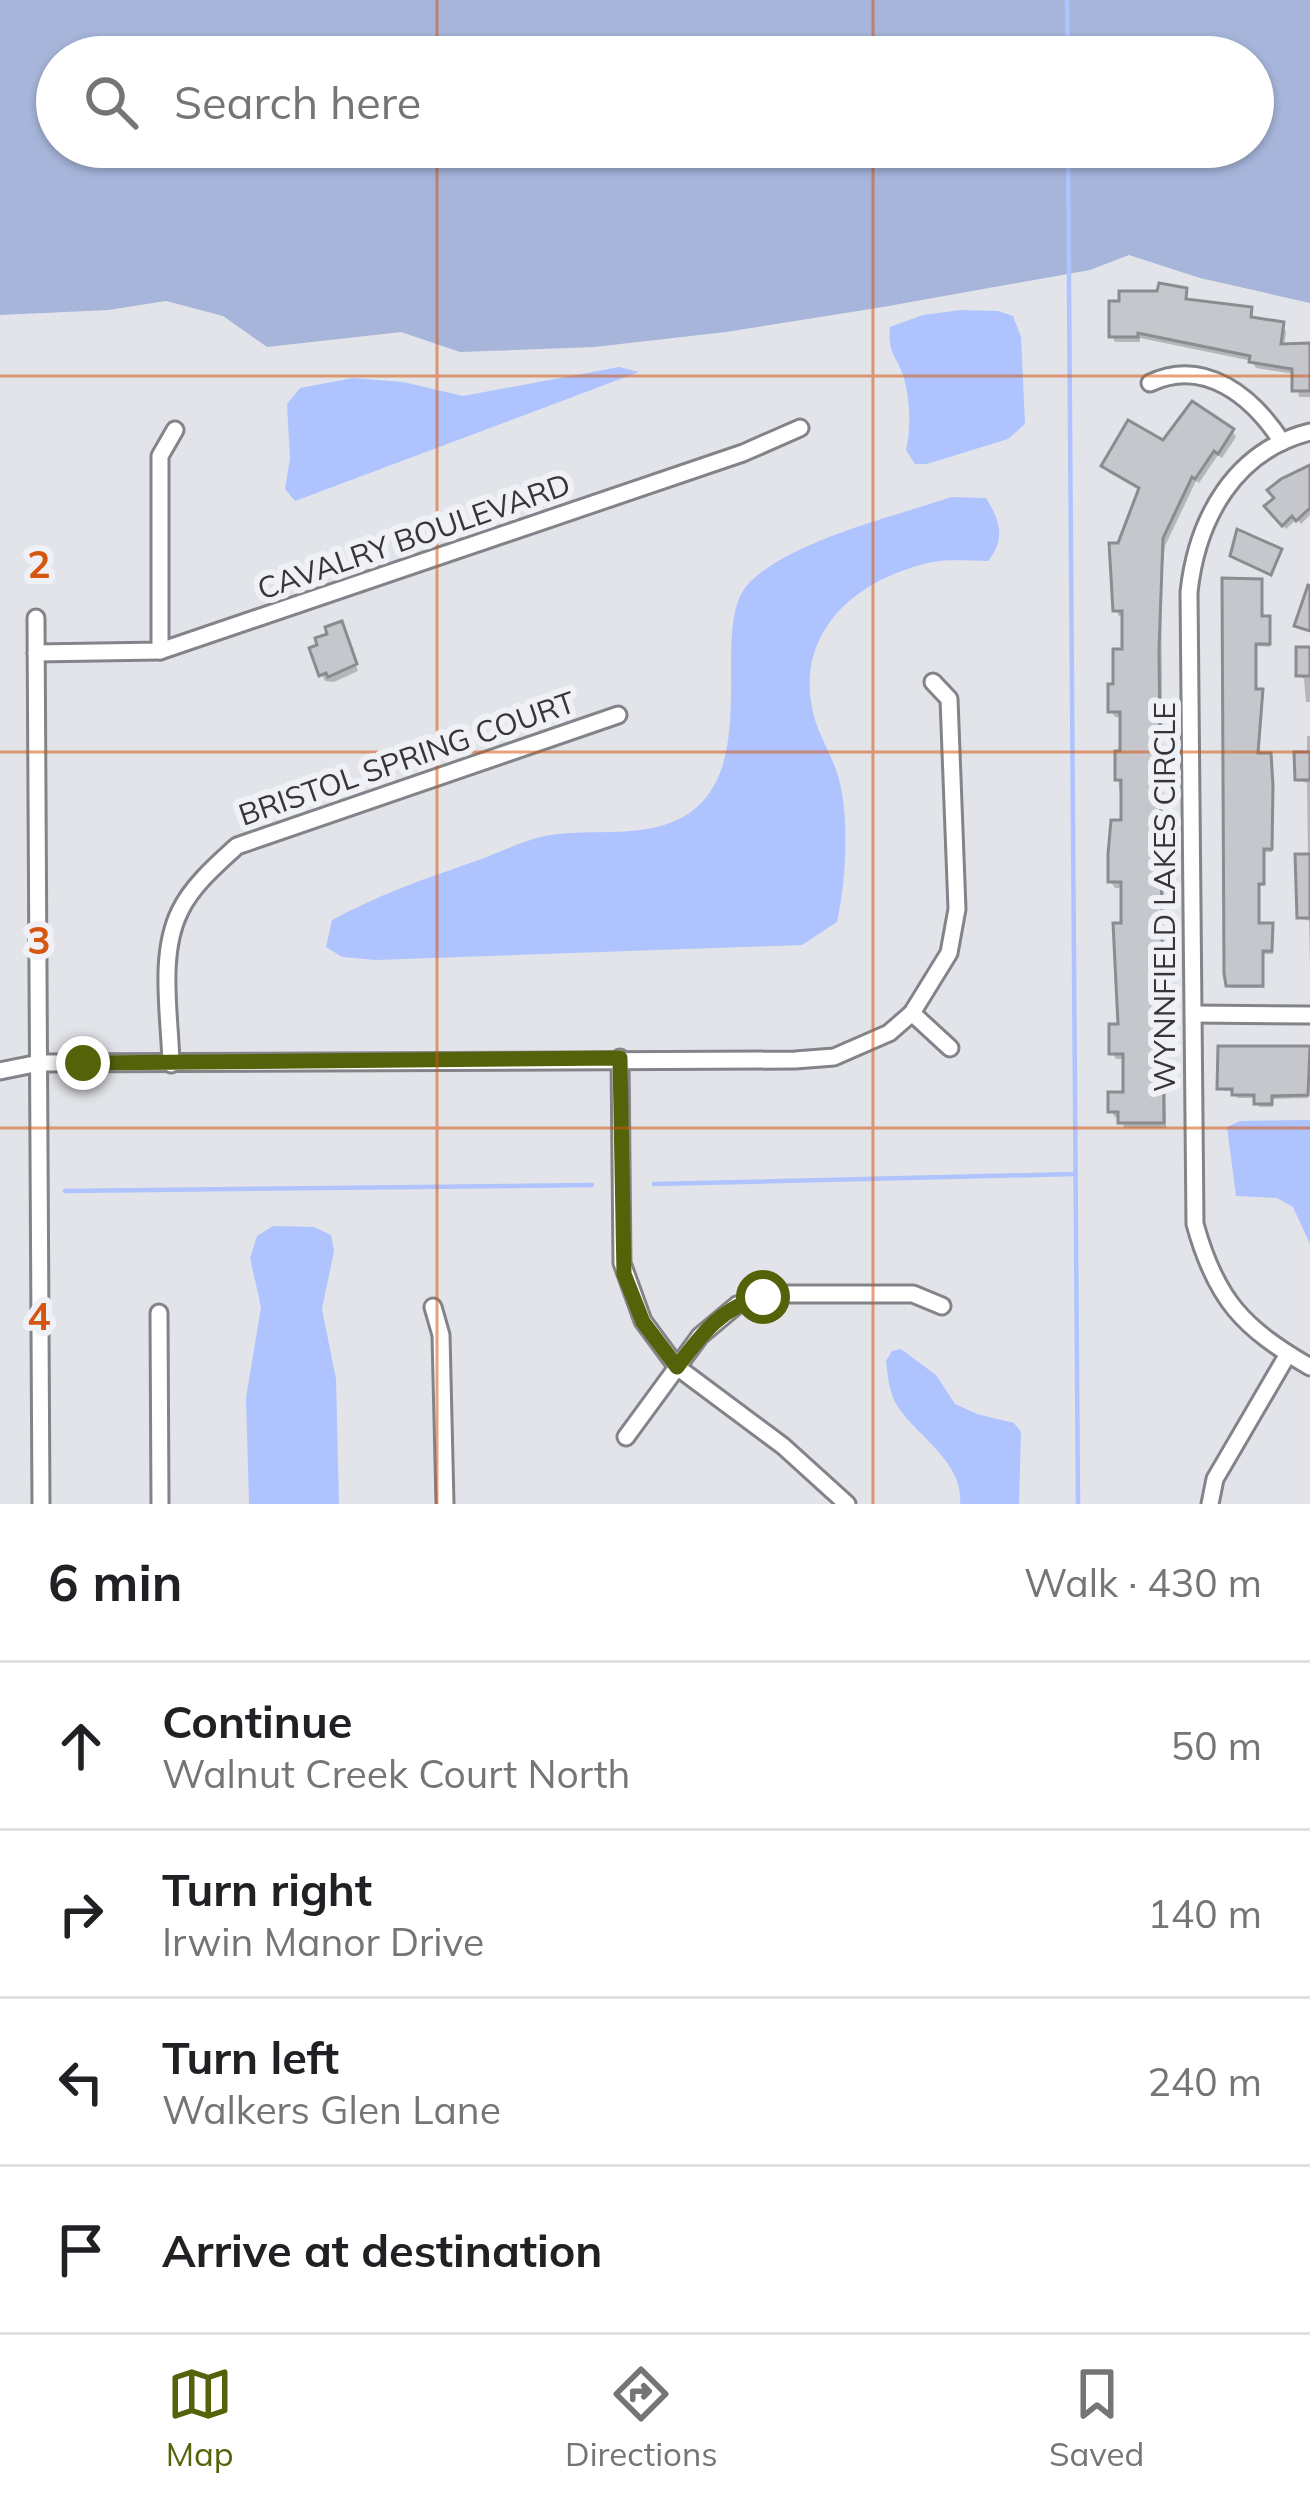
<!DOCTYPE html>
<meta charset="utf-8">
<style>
body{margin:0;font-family:Mulish,sans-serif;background:#f6f6f6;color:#202124}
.stop{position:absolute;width:36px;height:36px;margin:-27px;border:9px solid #546309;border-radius:50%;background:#fff}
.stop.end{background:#546309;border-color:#fff;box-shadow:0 3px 12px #0008}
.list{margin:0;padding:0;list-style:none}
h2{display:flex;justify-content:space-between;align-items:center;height:156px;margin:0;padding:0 48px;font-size:51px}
h2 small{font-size:39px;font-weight:400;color:#757577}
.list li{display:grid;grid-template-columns:78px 1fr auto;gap:36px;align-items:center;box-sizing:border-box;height:168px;padding:0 48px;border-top:3px solid #e0e0e0}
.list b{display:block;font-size:45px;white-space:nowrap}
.list p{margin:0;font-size:39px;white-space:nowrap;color:#757577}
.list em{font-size:39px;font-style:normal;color:#757577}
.icon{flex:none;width:66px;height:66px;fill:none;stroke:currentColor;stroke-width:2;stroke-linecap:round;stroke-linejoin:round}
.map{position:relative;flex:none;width:1310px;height:1504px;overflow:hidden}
.search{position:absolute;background:#fff;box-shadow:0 3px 9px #0004;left:36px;right:36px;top:36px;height:132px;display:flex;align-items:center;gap:30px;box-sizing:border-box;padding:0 42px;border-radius:66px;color:#757577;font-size:45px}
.sheet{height:828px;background:#fff}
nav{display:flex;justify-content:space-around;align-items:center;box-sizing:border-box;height:168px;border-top:3px solid #e0e0e0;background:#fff;font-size:33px;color:#757577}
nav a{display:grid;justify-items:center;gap:6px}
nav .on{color:#546309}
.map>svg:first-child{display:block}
</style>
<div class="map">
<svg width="1310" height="1504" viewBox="0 0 1310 1504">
<rect width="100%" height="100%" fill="#e2e4e9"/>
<path fill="#a7b5db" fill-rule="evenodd" d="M0,0H1310V303L1200,278L1129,255L1090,270L883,307L726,332L594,347L460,352L401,332L267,347L223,316L166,301L108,310L0,315ZM57,57H1253V147H57Z"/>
<g fill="#afc3ff">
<path d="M961,310L998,311L1013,316L1021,337L1025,424L1008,439L927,464H915L906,450C911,429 910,403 905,382C899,357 887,356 890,327L923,315Z"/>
<polygon points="619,367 639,372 295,501 285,489 290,459 287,404 300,388 353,378 403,382 463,396"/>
<path d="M951,497L986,498C1000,520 1006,539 988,561C970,561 951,559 933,562C861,577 797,627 812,707C816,732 831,752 838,776C850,816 846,882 837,922L802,945L376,960L342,957L326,947L332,920C378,895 426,878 476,861C498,853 522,841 545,836C592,827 646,841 688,814C764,763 706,624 750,582C793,540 893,517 951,497Z"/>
<polygon points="1310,1120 1310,1244 1293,1207 1277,1198 1236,1196 1227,1127 1240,1121"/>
<polygon points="273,1226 314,1227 331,1235 334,1251 322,1309 336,1379 339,1504 249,1504 246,1398 261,1307 250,1258 257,1236"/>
<path d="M901,1349L936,1375L955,1404L977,1414L1014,1423L1021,1432L1019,1504H960C964,1463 919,1438 898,1407C889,1393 888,1377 886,1361L892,1351Z"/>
</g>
<g fill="#0003">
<polygon points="1186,291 1188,302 1251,310 1254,321 1283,325 1286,332 1284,347 1310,346 1310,397 1299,397 1295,374 1256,368 1252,361 1140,338 1140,342 1115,342 1112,336"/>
<polygon points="1232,431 1236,437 1222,458 1218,455 1199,483 1196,481 1165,546 1161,583 1166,1128 1124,1128 1121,1117 1115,1117 1111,1111 1126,1095 1126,1059 1116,1059 1112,1053 1121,1027 1124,888 1115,888 1111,882 1124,823 1118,779 1123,754 1123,717 1115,717 1111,711 1125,652 1125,616 1119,616 1116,610 1121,546 1141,491 1108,472 1105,466 1164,444"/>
<polygon points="1310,468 1310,515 1301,524 1297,519 1286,529 1270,511"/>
<polygon points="1280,552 1272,577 1233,556"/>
<polygon points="1225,581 1270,623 1270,647 1256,646 1256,692 1263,695 1258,756 1271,760 1273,820 1272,852 1264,852 1264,886 1259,886 1259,926 1273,930 1273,954 1264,954 1264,988 1231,988 1229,984"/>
<polygon points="344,631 358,671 334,682 325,681 322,674"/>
<polygon points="1310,650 1310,702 1306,702 1304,679 1299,675"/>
<polygon points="1307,736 1310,736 1310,967 1309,921 1300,917 1308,857 1307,783 1298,780 1307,755"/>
<polygon points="1221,1049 1310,1049 1308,1098 1273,1099 1273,1107 1259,1107 1257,1098 1237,1098 1235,1091 1223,1091"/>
</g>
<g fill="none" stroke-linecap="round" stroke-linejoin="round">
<g stroke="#afc3ff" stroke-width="4.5">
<polyline points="1067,0 1068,57"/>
<polyline points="1068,147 1078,1504"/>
<polyline points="654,1184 1074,1174"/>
<polyline points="65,1191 592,1185"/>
</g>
</g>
<g fill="#c5c7cc" stroke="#8a8c91" stroke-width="3">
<polygon points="1159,283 1187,288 1186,299 1252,307 1251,317 1284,322 1281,344 1310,343 1310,391 1292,391 1292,369 1249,362 1250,356 1138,333 1138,337 1109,337 1109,301 1119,301 1119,291 1157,291"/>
<polygon points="1192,401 1234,429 1218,454 1214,451 1195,479 1192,477 1163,538 1159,649 1164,1123 1118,1123 1118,1112 1108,1112 1108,1092 1123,1092 1123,1054 1109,1054 1109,1024 1118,1024 1113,923 1121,923 1121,882 1108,882 1108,854 1111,820 1121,820 1121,780 1115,780 1115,751 1120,751 1120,712 1108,712 1108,684 1113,684 1113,649 1122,649 1122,611 1113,611 1109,543 1118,543 1139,488 1101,466 1128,420 1163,440"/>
<polygon points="1310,465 1310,508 1296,521 1292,516 1282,526 1264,506 1274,498 1267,490 1281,479"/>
<polygon points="1237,529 1282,549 1271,575 1230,556"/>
<polygon points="1222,578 1262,579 1262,616 1270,616 1270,644 1256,644 1256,689 1263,689 1258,753 1271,753 1273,786 1272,849 1264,849 1264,884 1259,884 1259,923 1273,923 1272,951 1263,951 1263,986 1226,986 1224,973"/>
<polygon points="1308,585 1310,586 1310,631 1294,626"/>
<polygon points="342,621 357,664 328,677 326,673 319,676 309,648 317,645 315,638 327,634 325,627"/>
<rect x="1296" y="647" width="14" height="29"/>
<polygon points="1294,752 1310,752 1310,780 1295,780"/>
<polygon points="1295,854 1310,854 1310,918 1297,918"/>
<polygon points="1218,1046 1310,1046 1308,1095 1272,1096 1272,1104 1254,1104 1254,1095 1232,1095 1232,1089 1217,1089"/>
</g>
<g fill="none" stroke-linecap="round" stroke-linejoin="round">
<g stroke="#828489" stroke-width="21">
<g id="street">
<path d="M1150,383C1205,357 1253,397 1282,442"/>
<path d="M1310,432C1234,451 1197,519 1189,592L1195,1224C1216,1300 1243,1328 1310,1367"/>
<polyline points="36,618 41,1504"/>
<polyline points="160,651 160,456 175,430"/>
<polyline points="36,653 160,651 743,453 800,428"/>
<polyline points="912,1013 950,1048"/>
<polyline points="1194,1014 1310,1015"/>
<polyline points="620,1058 622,1263 643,1321 677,1367 783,1446 847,1504"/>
<path d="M171,1064C170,1016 158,955 180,911C192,886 216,865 237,846L618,715"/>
<polyline points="0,1071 39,1063 795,1060 834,1057 889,1033 912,1013 949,953 957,909 949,699 933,682"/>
<polyline points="433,1307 441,1335 445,1504"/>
<polyline points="159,1313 160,1504"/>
<polyline points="626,1437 700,1336 737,1305 779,1294 913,1294 942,1306"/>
<polyline points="1210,1504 1215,1479 1288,1354"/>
</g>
</g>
<use href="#street" stroke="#fff" stroke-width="15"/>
</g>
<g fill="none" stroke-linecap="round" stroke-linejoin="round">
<path stroke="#546309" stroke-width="15" d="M83,1063L620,1058L624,1274L643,1322L677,1367C701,1335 722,1306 763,1297"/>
</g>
<path fill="none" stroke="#d65610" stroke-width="3" stroke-opacity="0.55" d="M437,0V57M873,0V57M437,147V1504M873,147V1504M0,376H1310M0,752H1310M0,1128H1310"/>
<g text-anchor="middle" stroke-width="12" stroke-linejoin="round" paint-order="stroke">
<g font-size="30" fill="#363639" stroke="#eff1f6">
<text transform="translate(414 537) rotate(-19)" y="10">CAVALRY BOULEVARD</text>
<text transform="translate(407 759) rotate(-19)" y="10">BRISTOL SPRING COURT</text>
<text transform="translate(1165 897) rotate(-90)" y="10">WYNNFIELD LAKES CIRCLE</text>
</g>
</g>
<g font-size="39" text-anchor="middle" font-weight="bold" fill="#d65610" stroke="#eff1f6" stroke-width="12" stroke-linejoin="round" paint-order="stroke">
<text x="39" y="578">2</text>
<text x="39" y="954">3</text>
<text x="39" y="1330">4</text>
</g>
</svg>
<div class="stop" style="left:763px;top:1297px"></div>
<div class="stop end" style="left:83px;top:1063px"></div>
<div class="search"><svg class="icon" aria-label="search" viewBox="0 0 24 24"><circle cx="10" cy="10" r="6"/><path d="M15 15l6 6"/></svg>Search here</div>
</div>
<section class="sheet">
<h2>6 min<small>Walk · 430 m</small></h2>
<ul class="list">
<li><svg class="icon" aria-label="ahead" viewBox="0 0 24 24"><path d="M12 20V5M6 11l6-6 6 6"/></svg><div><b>Continue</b><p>Walnut Creek Court North</p></div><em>50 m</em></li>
<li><svg class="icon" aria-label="right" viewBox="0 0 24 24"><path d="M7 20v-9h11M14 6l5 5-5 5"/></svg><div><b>Turn right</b><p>Irwin Manor Drive</p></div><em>140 m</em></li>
<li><svg class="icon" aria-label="left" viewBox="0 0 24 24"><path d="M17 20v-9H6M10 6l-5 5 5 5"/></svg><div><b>Turn left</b><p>Walkers Glen Lane</p></div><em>240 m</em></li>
<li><svg class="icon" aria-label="arrive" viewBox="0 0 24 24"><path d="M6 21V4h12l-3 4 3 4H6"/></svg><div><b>Arrive at destination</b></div></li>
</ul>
</section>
<nav>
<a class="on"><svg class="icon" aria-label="map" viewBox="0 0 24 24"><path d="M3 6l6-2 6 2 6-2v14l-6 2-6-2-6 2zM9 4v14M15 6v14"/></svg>Map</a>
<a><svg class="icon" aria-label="directions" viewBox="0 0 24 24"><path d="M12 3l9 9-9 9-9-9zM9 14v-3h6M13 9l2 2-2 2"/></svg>Directions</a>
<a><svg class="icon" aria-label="saved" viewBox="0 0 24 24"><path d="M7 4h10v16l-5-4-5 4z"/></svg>Saved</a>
</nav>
